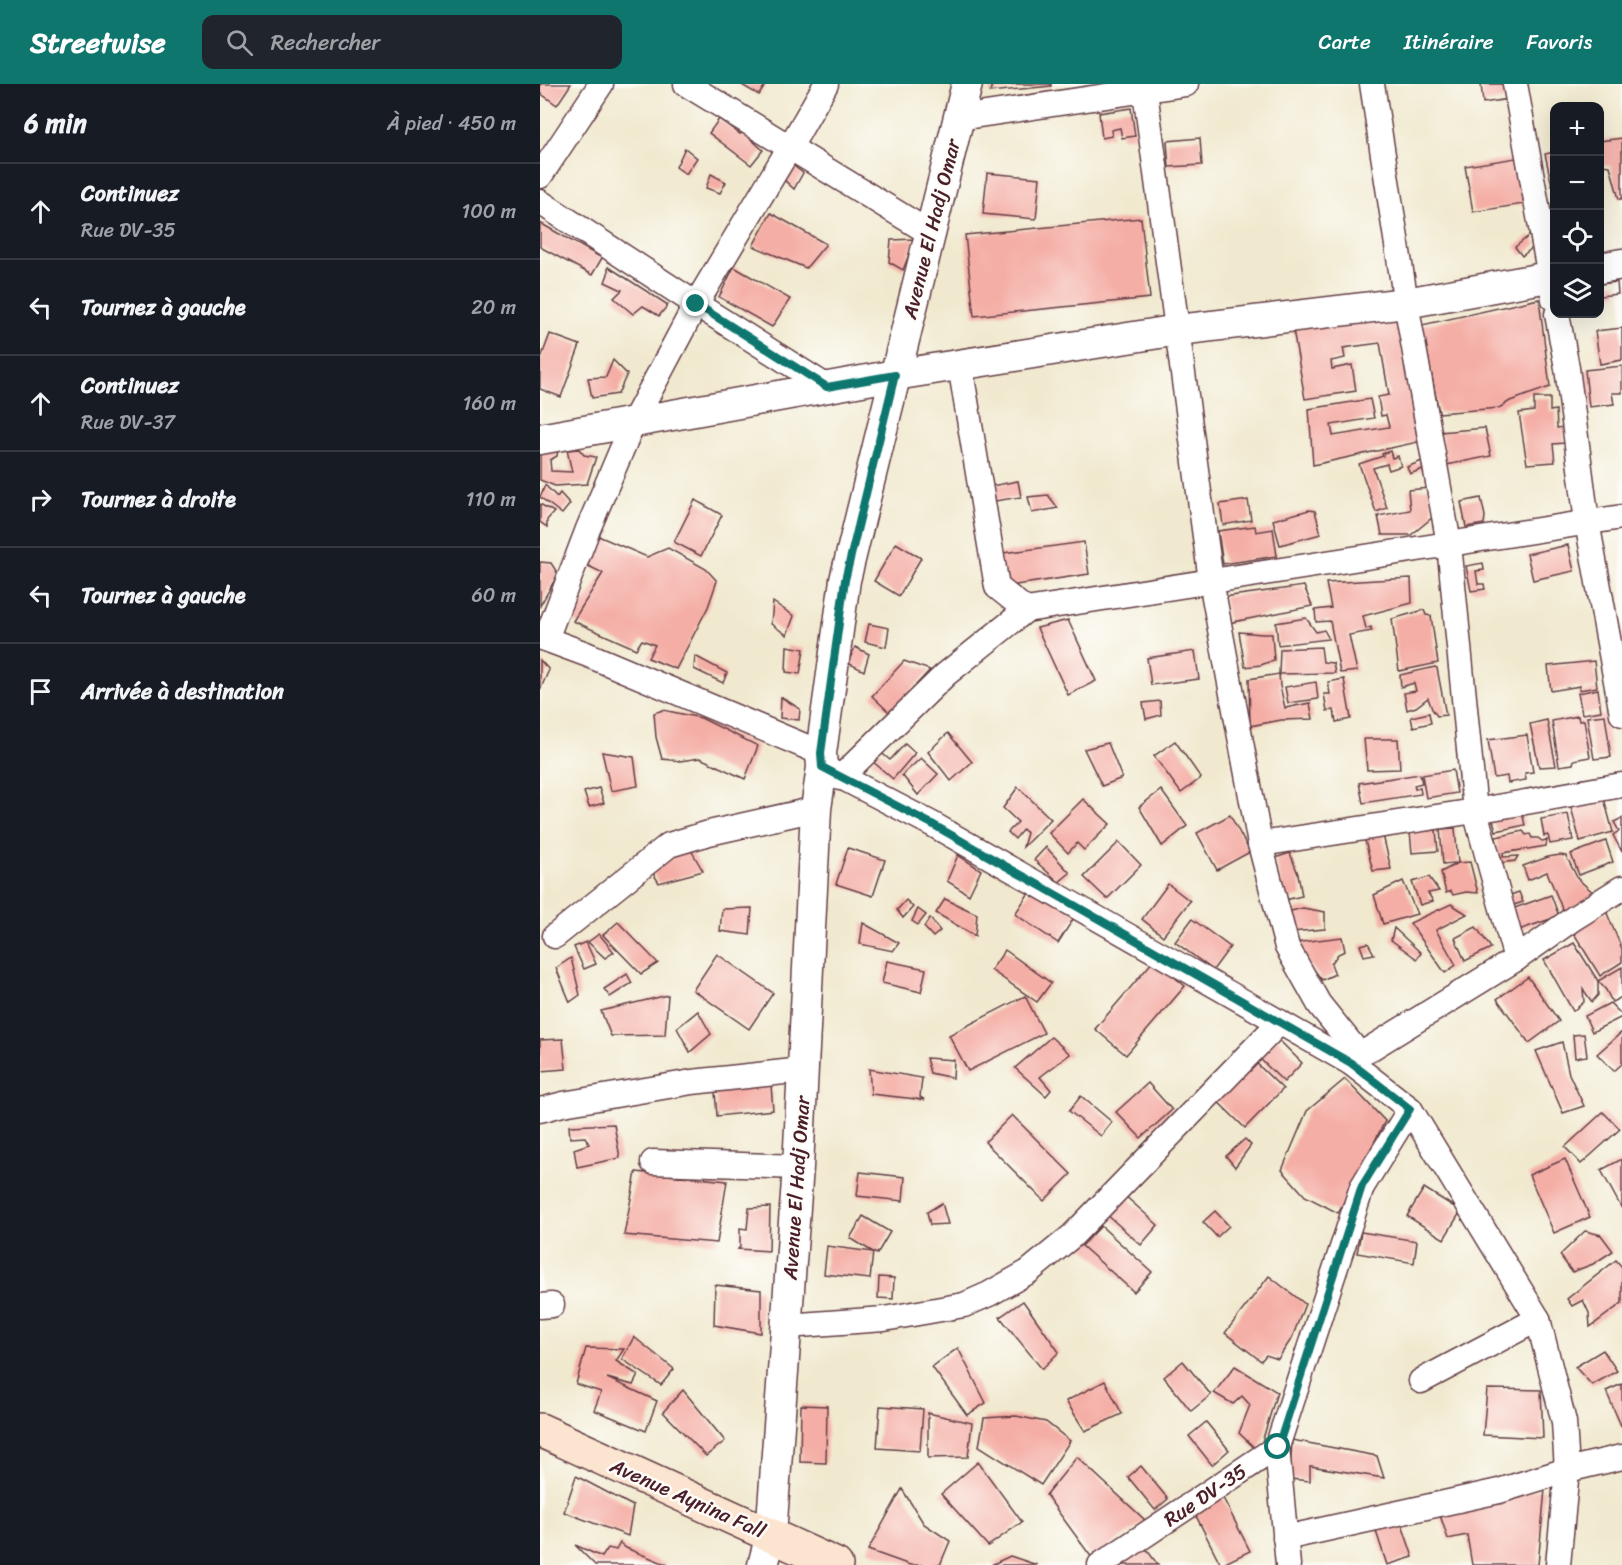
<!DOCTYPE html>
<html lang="fr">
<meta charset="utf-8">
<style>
body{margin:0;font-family:Sriracha,sans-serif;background:#20242c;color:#f1f3f6}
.controls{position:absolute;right:18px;top:18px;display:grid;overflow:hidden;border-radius:12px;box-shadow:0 6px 24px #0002}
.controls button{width:54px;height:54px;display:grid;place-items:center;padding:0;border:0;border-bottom:2px solid #363941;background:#171b24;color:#f1f3f6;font:30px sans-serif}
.stop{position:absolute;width:18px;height:18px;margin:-14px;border:4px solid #0f766e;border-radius:50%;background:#fff}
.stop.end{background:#0f766e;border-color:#fff;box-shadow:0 2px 6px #0008}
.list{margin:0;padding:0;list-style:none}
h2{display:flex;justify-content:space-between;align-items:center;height:78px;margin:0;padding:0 24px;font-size:26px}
h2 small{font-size:20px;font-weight:400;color:#9ea1a6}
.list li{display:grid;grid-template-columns:39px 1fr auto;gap:18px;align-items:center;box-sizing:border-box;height:96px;padding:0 24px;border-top:2px solid #363941}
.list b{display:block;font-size:22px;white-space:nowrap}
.list p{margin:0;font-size:20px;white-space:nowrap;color:#9ea1a6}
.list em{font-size:20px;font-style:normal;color:#9ea1a6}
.icon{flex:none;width:33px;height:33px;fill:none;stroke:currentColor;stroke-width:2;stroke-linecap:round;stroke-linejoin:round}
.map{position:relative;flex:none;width:1082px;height:1481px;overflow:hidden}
header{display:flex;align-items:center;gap:36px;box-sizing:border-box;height:84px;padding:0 30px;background:#0f766e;color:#fff}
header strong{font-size:28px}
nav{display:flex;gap:33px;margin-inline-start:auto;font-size:21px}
.search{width:420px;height:54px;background:#20242c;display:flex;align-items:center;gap:15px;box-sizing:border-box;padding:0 21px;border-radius:12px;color:#9ea1a6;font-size:22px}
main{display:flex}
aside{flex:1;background:#171b24}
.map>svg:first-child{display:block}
</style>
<header>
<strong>Streetwise</strong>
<div class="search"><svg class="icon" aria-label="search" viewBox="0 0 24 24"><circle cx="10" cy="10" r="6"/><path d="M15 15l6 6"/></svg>Rechercher</div>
<nav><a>Carte</a><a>Itinéraire</a><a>Favoris</a></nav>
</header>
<main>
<aside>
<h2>6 min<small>À pied · 450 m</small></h2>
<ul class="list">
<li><svg class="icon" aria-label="ahead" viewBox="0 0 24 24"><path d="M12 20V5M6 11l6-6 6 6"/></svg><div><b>Continuez</b><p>Rue DV-35</p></div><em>100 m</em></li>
<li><svg class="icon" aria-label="left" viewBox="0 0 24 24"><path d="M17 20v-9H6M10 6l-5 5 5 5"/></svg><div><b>Tournez à gauche</b></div><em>20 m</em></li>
<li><svg class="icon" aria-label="ahead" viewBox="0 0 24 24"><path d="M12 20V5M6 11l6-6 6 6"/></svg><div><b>Continuez</b><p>Rue DV-37</p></div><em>160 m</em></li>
<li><svg class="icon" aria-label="right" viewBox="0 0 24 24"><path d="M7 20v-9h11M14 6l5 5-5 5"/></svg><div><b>Tournez à droite</b></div><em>110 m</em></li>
<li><svg class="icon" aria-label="left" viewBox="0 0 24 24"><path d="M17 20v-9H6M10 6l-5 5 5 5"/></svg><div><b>Tournez à gauche</b></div><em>60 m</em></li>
<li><svg class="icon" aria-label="arrive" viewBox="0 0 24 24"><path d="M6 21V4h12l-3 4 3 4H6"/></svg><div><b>Arrivée à destination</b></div></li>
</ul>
</aside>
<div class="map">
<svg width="1082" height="1481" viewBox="0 0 1082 1481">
<rect width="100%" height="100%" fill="#fdfcf7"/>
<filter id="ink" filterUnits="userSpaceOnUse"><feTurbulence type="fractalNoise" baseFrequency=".0167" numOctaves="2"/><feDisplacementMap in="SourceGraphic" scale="12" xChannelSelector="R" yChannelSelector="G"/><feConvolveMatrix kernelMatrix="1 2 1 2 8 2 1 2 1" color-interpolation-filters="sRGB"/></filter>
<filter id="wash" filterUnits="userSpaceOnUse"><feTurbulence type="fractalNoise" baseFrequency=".008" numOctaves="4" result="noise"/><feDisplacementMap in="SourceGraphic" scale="24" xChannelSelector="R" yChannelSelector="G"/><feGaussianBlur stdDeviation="1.35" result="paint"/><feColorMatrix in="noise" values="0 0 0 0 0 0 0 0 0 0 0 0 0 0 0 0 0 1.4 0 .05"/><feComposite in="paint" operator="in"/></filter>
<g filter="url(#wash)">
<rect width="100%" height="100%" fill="#f1e9cf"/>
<g id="blocks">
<g fill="#f4aea6">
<polygon points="0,0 31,0 17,21 0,9"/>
<polygon points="200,0 226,0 219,11"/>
<polygon points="452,0 511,0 511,2 450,8"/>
<polygon points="941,0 968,0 969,15 943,19"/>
<polygon points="591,24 595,52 582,54 580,44 571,46 572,52 562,54 559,29"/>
<polygon points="179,35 200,50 203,48 223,66 211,81 169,49"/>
<polygon points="660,54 662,81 629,83 627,57"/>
<polygon points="1082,54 1082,115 1079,115 1070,82 1060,81 1060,57"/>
<polygon points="145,64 157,74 146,90 136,83"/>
<polygon points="1014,68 1014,101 1012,102 1005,70"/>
<polygon points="976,74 984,120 933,128 925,82"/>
<polygon points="251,80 263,89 254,105 242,94"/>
<polygon points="447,89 500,94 496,135 443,130"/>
<polygon points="171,90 186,98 180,109 166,104"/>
<polygon points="231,129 286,160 266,184 213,162"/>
<polygon points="601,134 610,214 434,232 425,151"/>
<polygon points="0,139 62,174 52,191 0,163"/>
<polygon points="990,151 997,160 982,172 975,163"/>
<polygon points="375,155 363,186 349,178 351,156"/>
<polygon points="68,183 75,187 128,221 119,232 103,222 93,230 74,214 82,206 65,198 68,190"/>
<polygon points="194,183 250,215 232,243 179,213"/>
<polygon points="1077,198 1078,210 1060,212 1060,200"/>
<polygon points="999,215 1010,303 970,317 959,324 899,329 882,241"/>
<polygon points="856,228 878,358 773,381 769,325 830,315 834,334 791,341 793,352 849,343 846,331 841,332 838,313 849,311 840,259 803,264 805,274 791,277 792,285 812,281 816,307 765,315 753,245"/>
<polygon points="1082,244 1082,276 1060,280 1055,247"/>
<polygon points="10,250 40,261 21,313 0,305 0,277"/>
<polygon points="73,276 87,290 78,310 52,314 48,294 66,293"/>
<polygon points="1082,282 1082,309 1072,309 1074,320 1049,323 1045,286"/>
<polygon points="994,314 1010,314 1010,327 1016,326 1017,344 1024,343 1025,359 1013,360 1015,378 987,380 979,329 994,327"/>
<polygon points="945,344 951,372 906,381 900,348"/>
<polygon points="18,365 17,372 10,376 11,387 32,388 27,366 39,365 44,371 56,373 47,400 15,402 0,396 0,369"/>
<polygon points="850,367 852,374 858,372 861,382 849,386 847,380 833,384 847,424 836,428 819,380 843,372 842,370"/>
<polygon points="882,377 885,384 870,390 867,383"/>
<polygon points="478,397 481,413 449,418 446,403"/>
<polygon points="5,401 17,413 20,409 30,420 22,430 0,413"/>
<polygon points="890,404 893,433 871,451 842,451 838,432 870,426 868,406"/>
<polygon points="508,411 518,424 492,429 488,413"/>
<polygon points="941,414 945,432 944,440 926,443 921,418"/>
<polygon points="155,416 182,431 161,472 134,458"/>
<polygon points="708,416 711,436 683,441 680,420"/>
<polygon points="0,420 14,428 7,436 7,443 0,438"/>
<polygon points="769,426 775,427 781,450 740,461 733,436"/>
<polygon points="715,442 716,448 733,445 737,472 683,480 678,447"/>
<polygon points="49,448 107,473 128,464 166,485 177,497 168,523 136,585 108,574 115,561 102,556 96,565 33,537 63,489 38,477"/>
<polygon points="544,458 549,490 462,503 456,470"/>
<polygon points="356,459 381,474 359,512 334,497"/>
<polygon points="1028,461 1034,487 993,496 987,470"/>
<polygon points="0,478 11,479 18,490 0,522"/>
<polygon points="943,479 944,486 936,487 938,500 944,500 945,505 931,507 926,482"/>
<polygon points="871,494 872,519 823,532 826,545 831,543 832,547 809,551 817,587 800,589 790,537 776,538 775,526 791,524 786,499"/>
<polygon points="764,502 772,522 688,539 684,513"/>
<polygon points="233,518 254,532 247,551 231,540"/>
<polygon points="884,526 886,531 891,532 898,579 859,587 852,535"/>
<polygon points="766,534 776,548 784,546 789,555 738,561 736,539"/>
<polygon points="528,536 556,597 528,611 497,544"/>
<polygon points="329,540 349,544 346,563 325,558"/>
<polygon points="699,548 722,550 732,550 734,576 721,581 705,583"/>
<polygon points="247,562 264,565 260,590 246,588"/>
<polygon points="315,563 329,570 324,587 308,579"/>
<polygon points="781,563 783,578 793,579 795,589 739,590 740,565"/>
<polygon points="655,567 659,595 611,601 607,574"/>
<polygon points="155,572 187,589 183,599 154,585"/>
<polygon points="0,576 9,586 0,606"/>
<polygon points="364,577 390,586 350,629 332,612"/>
<polygon points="1054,577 1057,603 1039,606 1040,602 1011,607 1008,582"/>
<polygon points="895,583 897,584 906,631 897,632 892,625 888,614 876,623 867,626 864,609 876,607 874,599 861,603 860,591"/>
<polygon points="739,590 740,602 745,624 770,619 773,635 741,636 710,642 709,595"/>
<polygon points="804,595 811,635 796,638 794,626 787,627 784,610 790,610 788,598"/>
<polygon points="776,598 778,615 748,619 745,603"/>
<polygon points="1058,605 1061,627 1042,630 1038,609"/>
<polygon points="241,613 260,625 259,636 240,634"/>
<polygon points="620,617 621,631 606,635 603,619"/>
<polygon points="123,626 161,634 218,662 205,695 160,674 140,677 122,675 116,653 114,629"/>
<polygon points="889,629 891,639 873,643 871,633"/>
<polygon points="1065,631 1071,673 1054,675 1047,633"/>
<polygon points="1038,632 1039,637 1044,636 1050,673 1034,676 1033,680 1019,682 1012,637"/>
<polygon points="1007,636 1016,682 999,683 990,640"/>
<polygon points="408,649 432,678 411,697 388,668"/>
<polygon points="987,651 993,688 985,689 986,696 968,699 967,692 954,694 948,656"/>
<polygon points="824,655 858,655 860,685 827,686"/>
<polygon points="635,657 661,694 641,709 614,672"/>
<polygon points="568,659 582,694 562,702 544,665"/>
<polygon points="365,660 375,669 353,695 331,676 339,667 350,676"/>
<polygon points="62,668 94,673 98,702 71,707"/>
<polygon points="381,674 398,690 378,711 362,691"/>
<polygon points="913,686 917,709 886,714 882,691"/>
<polygon points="880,690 882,699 874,701 875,705 880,704 881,710 823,719 819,699"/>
<polygon points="478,703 511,735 483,763 487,749 483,745 475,755 468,748 478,738 463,724"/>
<polygon points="59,704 64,719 49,723 44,708"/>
<polygon points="621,706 647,742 622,762 599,723"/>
<polygon points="1062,707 1073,748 1040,757 1029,716"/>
<polygon points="543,715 570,740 544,766 537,759 528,769 509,749"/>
<polygon points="982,729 985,741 956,747 953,736"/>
<polygon points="1028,730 1033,756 1010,760 1008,751 1004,752 1001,735"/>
<polygon points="690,731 710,768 677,786 657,749"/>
<polygon points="1082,734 1082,768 1073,751 1079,747 1074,738"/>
<polygon points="915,744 918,779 930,778 938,809 926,808 913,811 911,807 906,809 901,788 918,779 903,780 900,745"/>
<polygon points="896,746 898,767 872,769 870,748"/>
<polygon points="983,747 986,751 990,750 992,754 998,754 1002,757 1007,756 1006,762 963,769 963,773 978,772 975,777 960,779 956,753"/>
<polygon points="843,751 851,785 833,787 824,753"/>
<polygon points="1066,757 1073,778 1039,791 1031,770"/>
<polygon points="579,758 601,781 567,815 544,793"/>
<polygon points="147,759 163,787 119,799 108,781"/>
<polygon points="506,763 530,789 519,798 494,776"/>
<polygon points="308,764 345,776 333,812 296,800"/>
<polygon points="750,769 758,790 762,812 745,816 735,774"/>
<polygon points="418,771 441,786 429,811 407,797"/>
<polygon points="1020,771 1026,772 1038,795 1056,811 1024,829 1007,788 988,796 983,782 1008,773"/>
<polygon points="889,793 899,807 888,809 893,817 880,821 872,798"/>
<polygon points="863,797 877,830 843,840 834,811"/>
<polygon points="628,800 650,817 623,852 602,835"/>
<polygon points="494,801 537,829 518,859 475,830"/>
<polygon points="979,808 983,818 968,823 965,813"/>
<polygon points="1011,811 1019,832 976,847 969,826"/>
<polygon points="405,815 437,830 435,852 396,829"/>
<polygon points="366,816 373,823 363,834 357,826"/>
<polygon points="911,820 927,830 896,846 916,881 905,889 870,839"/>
<polygon points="212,824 210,851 180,847 182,825"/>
<polygon points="763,824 785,828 785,845 751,848 747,828"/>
<polygon points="378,825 386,831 378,841 372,837"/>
<polygon points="1066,827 1082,865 1082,878 1060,892 1033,848"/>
<polygon points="390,834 400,847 393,853 384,843"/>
<polygon points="652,835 690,863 673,886 635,858"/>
<polygon points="78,838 118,879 101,890 63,851"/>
<polygon points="323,839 359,859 353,867 320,860"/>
<polygon points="936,843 951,864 925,877 915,854"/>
<polygon points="854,844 881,869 877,875 851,856"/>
<polygon points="59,850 74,868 65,874 48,858"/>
<polygon points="802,853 805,867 798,870 791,880 795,890 782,896 753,859"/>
<polygon points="46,858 56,880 44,885 34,863"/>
<polygon points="828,859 834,870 824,872 820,861"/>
<polygon points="1034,859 1058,897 1058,911 1052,918 1043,905 1044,918 1033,927 1004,876"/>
<polygon points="465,866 511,899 497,918 451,886"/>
<polygon points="177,870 233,909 209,945 153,906"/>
<polygon points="31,874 40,911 30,918 16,884"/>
<polygon points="614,876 645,902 586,971 555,945"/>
<polygon points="347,877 386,885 381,908 342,899"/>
<polygon points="1082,883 1082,913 1072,918 1066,906 1058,897"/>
<polygon points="87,890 92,899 70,913 64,905"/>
<polygon points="988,893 1019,937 989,959 957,915"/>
<polygon points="128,911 125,951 71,952 61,927"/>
<polygon points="485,912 504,949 428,987 409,951"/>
<polygon points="1070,919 1082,931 1082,933 1052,948 1045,932"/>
<polygon points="158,927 171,950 150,968 137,944"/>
<polygon points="1082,948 1082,980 1074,987 1057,970"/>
<polygon points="1044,950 1047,972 1035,974 1033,951"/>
<polygon points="734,951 762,979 744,998 716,971"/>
<polygon points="511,953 530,970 500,993 511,1006 506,1012 475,984"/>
<polygon points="23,955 26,985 0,987 0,956"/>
<polygon points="1022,958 1029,990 1044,1022 1023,1029 996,967"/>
<polygon points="710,973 743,1005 705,1044 672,1012"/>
<polygon points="386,974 414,976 413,994 390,989"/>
<polygon points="329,985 382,994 380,1013 385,1016 331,1010"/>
<polygon points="805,995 845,1037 798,1129 765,1112 742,1086 767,1027"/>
<polygon points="608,999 632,1026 601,1054 576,1028"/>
<polygon points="231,1001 233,1026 177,1032 175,1008"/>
<polygon points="541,1012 572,1038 561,1052 529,1027"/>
<polygon points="1063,1028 1080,1045 1041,1080 1025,1063"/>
<polygon points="472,1031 531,1090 504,1117 445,1058"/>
<polygon points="74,1040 80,1074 37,1083 34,1065 49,1060 45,1053 30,1054 29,1042"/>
<polygon points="705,1055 711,1061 695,1083 686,1072"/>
<polygon points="1025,1075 1050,1133 1014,1149 989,1091"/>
<polygon points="1082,1075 1082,1125 1061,1086"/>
<polygon points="96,1088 187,1097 177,1159 84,1151"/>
<polygon points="320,1088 365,1093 363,1117 317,1112"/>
<polygon points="884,1104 921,1127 904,1155 867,1132"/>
<polygon points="583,1110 618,1141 601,1161 565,1129"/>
<polygon points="402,1119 408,1140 390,1141 387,1128"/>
<polygon points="230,1123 229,1167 198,1165 200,1163 200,1144 207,1145 209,1124"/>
<polygon points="675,1127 689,1142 677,1153 663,1138"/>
<polygon points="323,1132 350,1148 337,1170 333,1168 330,1195 284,1190 287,1162 333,1168 310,1154"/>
<polygon points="561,1142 612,1188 594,1208 542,1162"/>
<polygon points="1045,1147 1061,1151 1073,1167 1053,1180 1032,1188 1020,1171"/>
<polygon points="821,1148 877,1157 874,1179 817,1169"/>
<polygon points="1076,1176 1082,1183 1082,1219 1050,1243 1049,1229 1043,1216 1032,1222 1027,1215"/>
<polygon points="729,1192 765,1220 752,1254 738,1275 726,1271 721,1277 685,1249"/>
<polygon points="339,1193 354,1194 353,1215 338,1214"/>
<polygon points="175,1201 221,1206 221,1249 174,1241"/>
<polygon points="483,1217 519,1268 502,1285 460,1233"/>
<polygon points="94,1253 134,1285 121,1301 82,1275"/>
<polygon points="46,1264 84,1265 76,1277 98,1291 93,1301 67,1294 117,1317 106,1347 54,1326 61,1308 36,1300"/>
<polygon points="418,1264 446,1319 427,1331 392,1283"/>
<polygon points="1063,1266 1077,1287 1052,1301 1035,1283"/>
<polygon points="643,1277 671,1311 651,1327 624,1293"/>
<polygon points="695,1282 737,1308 719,1368 699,1349 710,1321 702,1312 693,1320 674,1309"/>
<polygon points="565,1297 582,1330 545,1347 526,1317"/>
<polygon points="1082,1300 1082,1344 1066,1307"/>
<polygon points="947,1305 1001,1306 1003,1354 943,1351"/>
<polygon points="143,1306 185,1357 166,1372 123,1328"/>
<polygon points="261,1321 287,1322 286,1379 260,1378"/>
<polygon points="340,1322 383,1325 380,1367 337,1364"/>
<polygon points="388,1329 432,1339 428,1373 388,1374"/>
<polygon points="476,1332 506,1338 530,1357 501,1401 439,1362 444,1334"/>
<polygon points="666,1338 689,1366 672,1381 649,1352"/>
<polygon points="752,1356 837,1372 844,1394 770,1382 770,1397 750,1395"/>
<polygon points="537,1373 606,1437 552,1474 506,1411"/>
<polygon points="438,1378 482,1438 448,1462 401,1410"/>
<polygon points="601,1382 628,1415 615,1426 588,1393"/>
<polygon points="36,1392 93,1422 88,1452 24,1428"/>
<polygon points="362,1405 384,1440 410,1457 400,1481 370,1481 328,1466"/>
<polygon points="1005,1405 998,1481 932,1481 927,1451 908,1455 897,1422"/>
<polygon points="681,1410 710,1467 681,1481 652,1424"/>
<polygon points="859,1432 873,1473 847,1481 834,1441"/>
<polygon points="601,1458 618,1481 569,1481"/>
<polygon points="80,1459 86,1464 128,1481 55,1481 35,1461 62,1473 68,1464 76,1466"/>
<polygon points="470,1472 497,1481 451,1481"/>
</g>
</g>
</g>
<g filter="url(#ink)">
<use href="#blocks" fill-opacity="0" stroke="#633d44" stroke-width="1.5"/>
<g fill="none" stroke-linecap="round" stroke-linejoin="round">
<g stroke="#633d44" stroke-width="27">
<g id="minor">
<polyline points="146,0 390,149"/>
<polyline points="604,0 671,497 720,760 747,863 779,920 820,971"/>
<polyline points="832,0 866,219 909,460 935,727 976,875"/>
<polyline points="975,0 1014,215"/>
<polyline points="419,34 646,0"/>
<polyline points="0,92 61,0"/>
<polyline points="0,118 156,220 287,303"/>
<polyline points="1017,230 1027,284 1047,438 1082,630"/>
<polyline points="420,281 457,503 486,526"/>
<polyline points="0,553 46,570 281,669"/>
<polyline points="6,555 48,445 93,339 156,220 250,63 286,0"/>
<polyline points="282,683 392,740 811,979 870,1025 998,1235 1024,1338 1027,1386 1018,1481"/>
<polyline points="300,694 405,591 486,526 1082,433"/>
<polyline points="720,760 935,727 1082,701"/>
<polyline points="15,852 129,761 169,749 276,725"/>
<polyline points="811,979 820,971 976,875 1034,834 1082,804"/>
<polyline points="0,1026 23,1020 152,998 263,986"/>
<polyline points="113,1078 258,1083"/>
<polyline points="0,1222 12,1221"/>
<polyline points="246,1242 344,1235 424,1221 449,1210 488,1188 532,1152 740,938"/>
<polyline points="881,1297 998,1235"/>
<polyline points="737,1363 748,1481"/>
<polyline points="745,1454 959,1407 1027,1386 1082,1373"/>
<polyline points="560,1481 737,1363 822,1103 870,1025"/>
</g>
</g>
<g stroke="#633d44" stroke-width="33">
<g id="tertiary">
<polyline points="1060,184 1082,180"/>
<polyline points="0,355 355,291 638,246 866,219 1014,192"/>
<polyline points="223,1481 231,1451 258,1083 276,725 282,683 281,669 305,496 427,0"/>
</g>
</g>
<g stroke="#633d44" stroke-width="36">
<polyline id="secondary" points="0,1346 296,1481"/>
</g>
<use href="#minor" stroke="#fff" stroke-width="24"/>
<use href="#tertiary" stroke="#fff" stroke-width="30"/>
<use href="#secondary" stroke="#fce5d0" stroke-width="33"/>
</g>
</g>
<g fill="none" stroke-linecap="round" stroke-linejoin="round" filter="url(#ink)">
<polyline stroke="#0f766e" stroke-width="8" points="156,220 287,303 355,291 305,496 281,669 282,683 392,740 811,979 870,1025 822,1102 738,1363"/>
</g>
<g text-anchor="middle" stroke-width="5" stroke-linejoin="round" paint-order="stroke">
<g font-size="20" fill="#4a1f2b" stroke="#fdfcf7">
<text transform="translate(391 145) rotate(-76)" y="7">Avenue El Hadj Omar</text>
<text transform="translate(256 1104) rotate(-86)" y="7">Avenue El Hadj Omar</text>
<text transform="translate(665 1411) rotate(-34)" y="7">Rue DV-35</text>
<text transform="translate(148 1414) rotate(24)" y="7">Avenue Aynina Fall</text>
</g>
</g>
</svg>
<div class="controls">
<button>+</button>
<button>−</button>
<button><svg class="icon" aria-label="locate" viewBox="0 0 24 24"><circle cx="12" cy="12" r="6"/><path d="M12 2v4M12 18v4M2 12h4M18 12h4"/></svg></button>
<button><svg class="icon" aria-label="layers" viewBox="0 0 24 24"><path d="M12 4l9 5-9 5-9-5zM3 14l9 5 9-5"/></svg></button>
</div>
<div class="stop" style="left:738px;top:1363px"></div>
<div class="stop end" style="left:156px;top:220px"></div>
</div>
</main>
